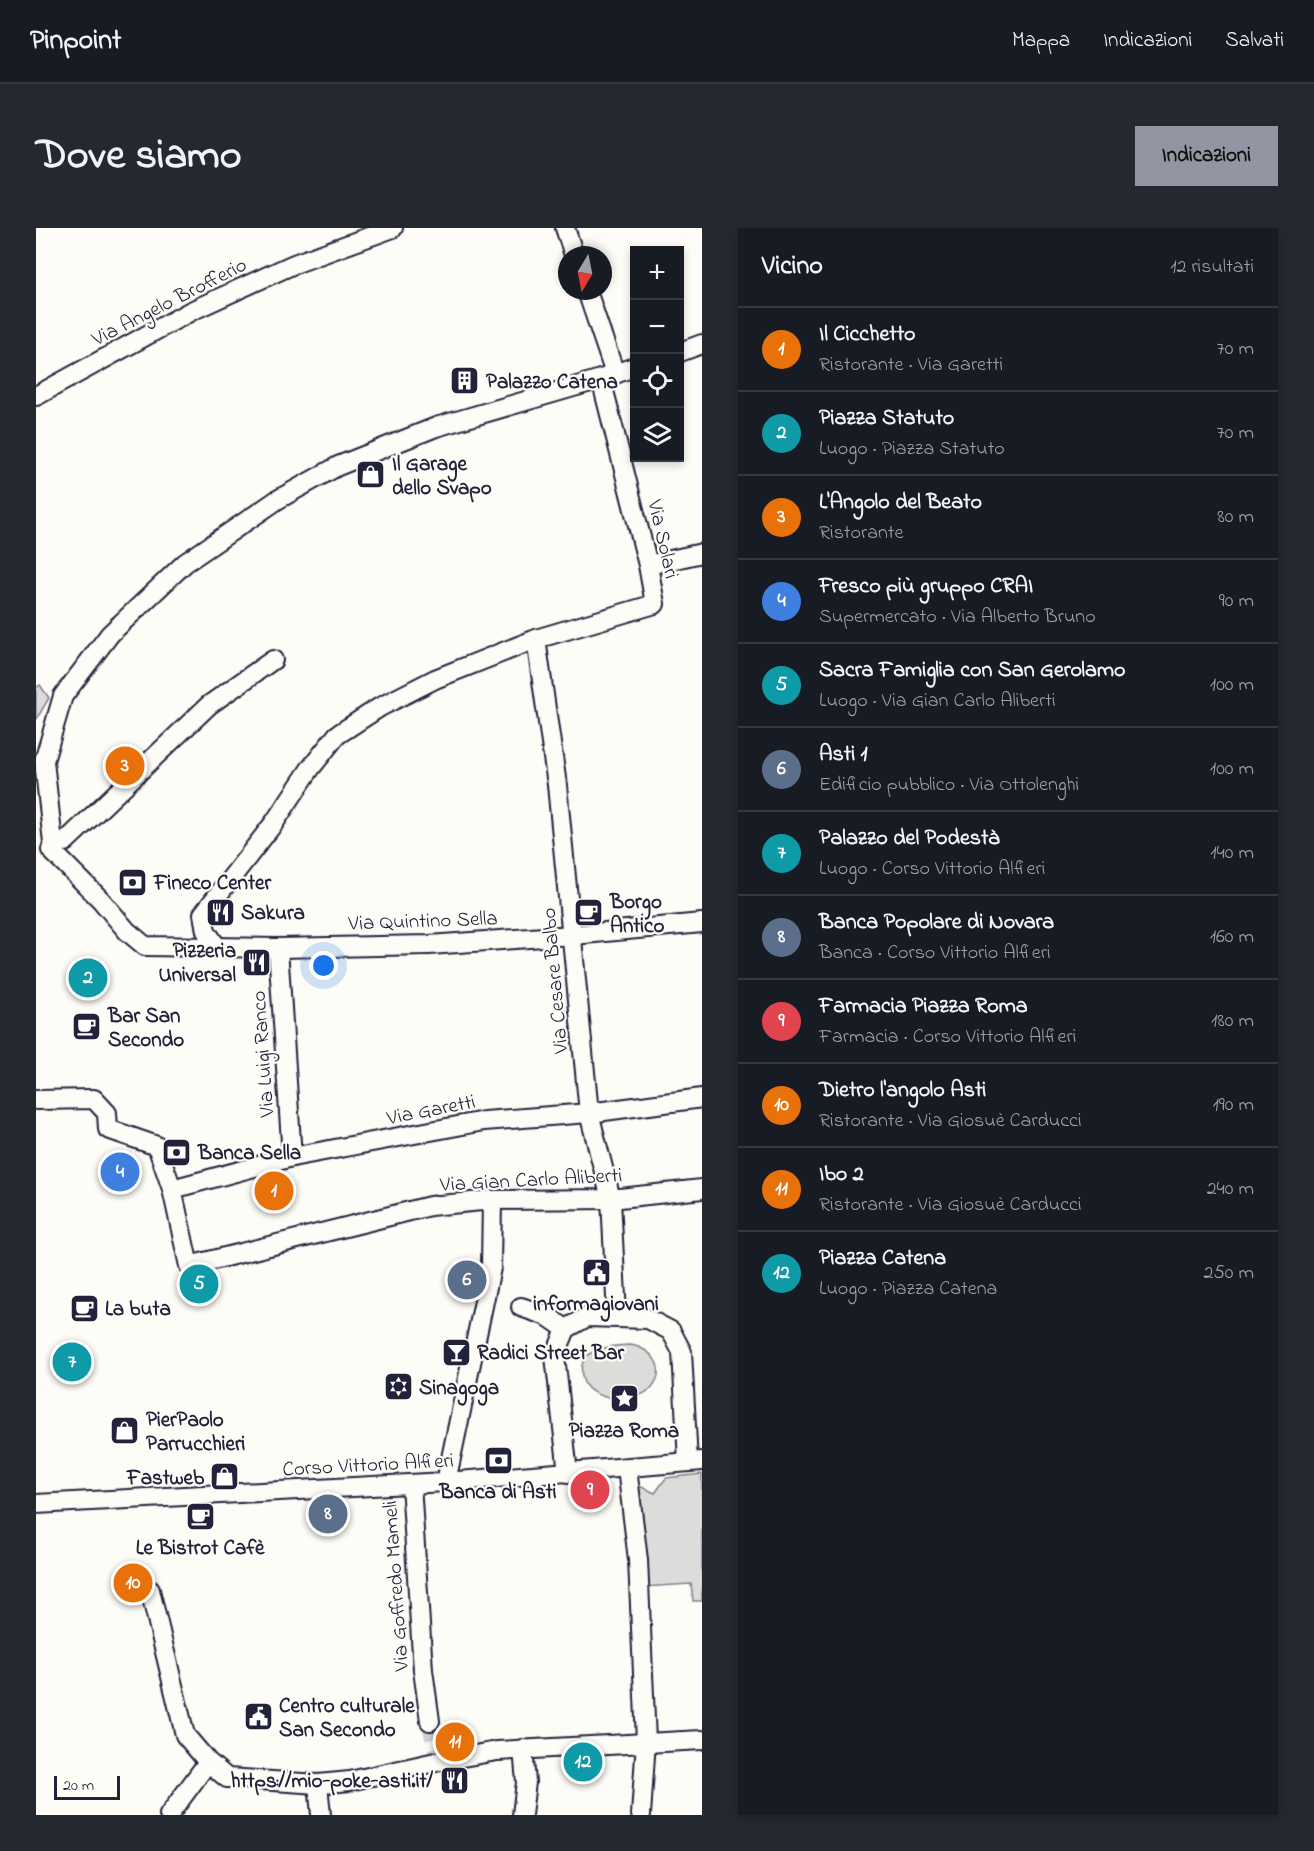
<!DOCTYPE html>
<html lang="it">
<meta charset="utf-8">
<style>
:root{--surface:#171b24;--page:#242831;--text:#f1f3f6;--muted:#9ea1a6;--line:#363941;--accent:#9495a2}
body{margin:0;font-family:"Indie Flower",sans-serif;background:var(--page);color:var(--text)}
.controls{position:absolute;right:18px;top:18px;display:grid;overflow:hidden;border-radius:0px;box-shadow:0 3px 9px #0003}
.controls button{width:54px;height:54px;display:grid;place-items:center;padding:0;border:0;border-bottom:2px solid var(--line);background:var(--surface);color:var(--text);font:30px sans-serif}
.compass{position:absolute;left:522px;top:18px;width:54px;height:54px;border-radius:50%;background:var(--surface);box-shadow:0 3px 9px #0003;rotate:190deg}
.scale{position:absolute;left:18px;bottom:15px;width:66px;box-sizing:border-box;padding-left:6px;border:3px solid #22223b;border-top:0;font-size:16px;line-height:21px;white-space:nowrap;color:#22223b;-webkit-text-stroke:4px #fdfcf7;paint-order:stroke}
.you{position:absolute;left:288px;top:738px;width:21px;height:21px;margin:-15px;border:4px solid #fff;border-radius:50%;background:#1a73e8;box-shadow:0 0 0 9px #1a73e833}
.badge{display:grid;place-items:center;width:39px;height:39px;border-radius:50%;background:var(--accent);color:#fff;font-size:20px;font-weight:700}
.pin{position:absolute;translate:-50% -50%;border:3px solid #fff;box-shadow:0 2px 6px #0006}
.list{margin:0;padding:0;list-style:none}
h2{display:flex;justify-content:space-between;align-items:center;height:78px;margin:0;padding:0 24px;font-size:26px}
h2 small{font-size:20px;font-weight:400;color:var(--muted)}
.list li{display:grid;grid-template-columns:39px 1fr auto;gap:18px;align-items:center;box-sizing:border-box;height:84px;padding:0 24px;border-top:2px solid var(--line)}
.list b{display:block;font-size:22px;white-space:nowrap}
.list p{margin:0;font-size:20px;white-space:nowrap;color:var(--muted)}
.list em{font-size:20px;font-style:normal;color:var(--muted)}
.icon{flex:none;width:33px;height:33px;fill:none;stroke:currentColor;stroke-width:2;stroke-linecap:round;stroke-linejoin:round}
.map{position:relative;flex:none;width:666px;height:1587px;overflow:hidden;border-radius:0px}
header{display:flex;align-items:center;gap:36px;box-sizing:border-box;height:84px;padding:0 30px;background:var(--surface);border-bottom:2px solid var(--line)}
header strong{font-size:28px}
nav{display:flex;gap:33px;margin-inline-start:auto;font-size:21px}
.intro{display:flex;align-items:center;justify-content:space-between;box-sizing:border-box;height:144px;padding:0 36px}
h1{margin:0;font-size:42px}
.button{padding:15px 27px;border-radius:0px;background:var(--accent);color:#111;font-size:21px;font-weight:700}
main{display:flex;gap:36px;padding:0 36px}
aside{flex:1;background:var(--surface);border-radius:0px;box-shadow:0 3px 9px #0003}
.map>svg:first-child{display:block}
.green{fill:#dddcdb;stroke:#807f8b;stroke-width:1.5}
.lines{fill:none;stroke-linecap:round;stroke-linejoin:round}
.street-tunnel{stroke:#d1d0d1;stroke-width:18;stroke-dasharray:18 9;stroke-linecap:butt}
.street-casing{stroke:#22223b;stroke-width:22}
.street{stroke:#fdfcf7;stroke-width:18}
.labels{text-anchor:middle;stroke-width:4.5;stroke-linejoin:round;paint-order:stroke}
.street-label{font-size:21px;fill:#22223b;stroke:#fdfcf7}
.poi-label{font-size:21px;font-weight:bold;fill:#22223b;stroke:#fdfcf7;text-anchor:start}
</style>
<header>
<strong>Pinpoint</strong>
<nav><a>Mappa</a><a>Indicazioni</a><a>Salvati</a></nav>
</header>
<div class="intro"><h1>Dove siamo</h1><a class="button">Indicazioni</a></div>
<main>
<div class="map">
<svg width="666" height="1587" viewBox="0 0 666 1587">
<rect width="100%" height="100%" fill="#fdfcf7"/>
<filter id="ink" filterUnits="userSpaceOnUse"><feTurbulence type="fractalNoise" baseFrequency=".0167" numOctaves="2"/><feDisplacementMap in="SourceGraphic" scale="12" xChannelSelector="R" yChannelSelector="G"/><feConvolveMatrix kernelMatrix="1 2 1 2 8 2 1 2 1" color-interpolation-filters="sRGB"/></filter>
<g filter="url(#ink)">
<g class="green">
<path d="M4,457L13,470L0,492V460Z"/>
<path d="M593,1117C615,1119 632,1140 616,1159C602,1176 554,1175 547,1152C538,1120 572,1118 593,1117Z"/>
<path d="M666,1246V1373H657L655,1356L606,1359L599,1264L603,1258L619,1265L630,1250Z"/>
</g>
<g class="lines">
<path class="street-tunnel" d="M394,1493L401,1522"/>
<defs>
<g id="street">
<path d="M529,0L538,27"/>
<path d="M551,63L579,146"/>
<path d="M644,124L666,116"/>
<path d="M598,139L565,151L400,199L302,238L241,272L149,335L74,406L27,468L8,533L17,615L15,622L65,672L91,703L109,718L242,720L393,717L537,707L666,695"/>
<path d="M0,168L155,83L258,36L357,0"/>
<path d="M612,337L666,325"/>
<path d="M500,411L521,557L553,885L575,971L581,1089"/>
<path d="M29,614L173,477L237,432"/>
<path d="M181,719L170,703L167,686L238,595L274,541L301,507L344,479L399,451L500,411L619,376L612,337L565,151"/>
<path d="M242,720L256,929"/>
<path d="M0,872L58,871L71,885L72,901L121,918L136,961L153,1038L394,978L456,972L575,971L666,961"/>
<path d="M136,961L256,929L448,893L553,885L666,870"/>
<path d="M485,1079L511,1088L530,1101"/>
<path d="M591,1240L602,1332L610,1513L605,1587"/>
<path d="M532,1245L519,1128L530,1101L551,1089L612,1091L635,1103L646,1124L652,1234"/>
<path d="M410,1254L455,1040L456,972"/>
<path d="M375,1256L387,1442L394,1493"/>
<path d="M0,1276L410,1254L666,1233"/>
<path d="M114,1362L149,1507L172,1534L191,1550L282,1556L314,1553L404,1533L461,1523L666,1512"/>
<path d="M282,1556L285,1587"/>
<path d="M133,1587L172,1534"/>
<path d="M486,1587L490,1554L487,1521"/>
</g>
</defs>
<use href="#street" class="street-casing"/>
<use href="#street" class="street"/>
</g>
</g>
<defs>
<symbol id="building-square" viewBox="-11 -11 22 22"><rect x="-9" y="-9" width="18" height="18" rx="4" fill="#22223b" stroke="#fdfcf7"/><path d="M-4-6H4V6H1V3H-1V6H-4ZM-2.5-4.3h1.7v1.8h-1.7ZM.8-4.3h1.7v1.8H.8ZM-2.5-1h1.7V.8h-1.7ZM.8-1h1.7V.8H.8Z" fill="#fff"/></symbol>
<symbol id="shop-square" viewBox="-11 -11 22 22"><rect x="-9" y="-9" width="18" height="18" rx="4" fill="#22223b" stroke="#fdfcf7"/><path d="M-5-2.5h2.3a2.7 3.5 0 0 1 5.4 0H5L5.5 6h-11ZM-1.5-2.5h3a1.5 2.3 0 0 0-3 0Z" fill="#fff"/></symbol>
<symbol id="bank-square" viewBox="-11 -11 22 22"><rect x="-9" y="-9" width="18" height="18" rx="4" fill="#22223b" stroke="#fdfcf7"/><path d="M-6-4H6V4H-6ZM0-2.3a2.3 2.3 0 1 0 0 4.6a2.3 2.3 0 1 0 0-4.6Z" fill="#fff"/></symbol>
<symbol id="restaurant-square" viewBox="-11 -11 22 22"><rect x="-9" y="-9" width="18" height="18" rx="4" fill="#22223b" stroke="#fdfcf7"/><path d="M-5-6h1v4h1v-4h1v4h1v-4h1v5L-1.5 .5V6h-2V.5L-5-1ZM5-6V6H3V1.5H1.5Q1.5-4 5-6Z" fill="#fff"/></symbol>
<symbol id="cafe-square" viewBox="-11 -11 22 22"><rect x="-9" y="-9" width="18" height="18" rx="4" fill="#22223b" stroke="#fdfcf7"/><path d="M-5.5-4.5H6V0H3Q3 3.5 0 3.5H-2.5Q-5.5 3.5-5.5 0ZM3-3.2v2h1.7v-2ZM-6 4.5H4V6H-6Z" fill="#fff"/></symbol>
<symbol id="civic-square" viewBox="-11 -11 22 22"><rect x="-9" y="-9" width="18" height="18" rx="4" fill="#22223b" stroke="#fdfcf7"/><path d="M-.6-6.5H3V-4.5H.6V-3L4-1V1h2V6H-6V1h2V-1L-.6-3ZM-1.2 2.5V6h2.4V2.5Z" fill="#fff"/></symbol>
<symbol id="bar-square" viewBox="-11 -11 22 22"><rect x="-9" y="-9" width="18" height="18" rx="4" fill="#22223b" stroke="#fdfcf7"/><path d="M-6-5H6L.8 .8V4.5H3.5V6h-7V4.5H-.8V.8Z" fill="#fff"/></symbol>
<symbol id="synagogue-square" viewBox="-11 -11 22 22"><rect x="-9" y="-9" width="18" height="18" rx="4" fill="#22223b" stroke="#fdfcf7"/><path d="M0-6.5L5.6 3.2H-5.6ZM0 6.5L5.6-3.2H-5.6Z" fill="#fff"/></symbol>
<symbol id="sight-square" viewBox="-11 -11 22 22"><rect x="-9" y="-9" width="18" height="18" rx="4" fill="#22223b" stroke="#fdfcf7"/><path d="M0-6L1.8-2.2L6-1.7L2.9 1.2L3.7 5.4L0 3.3L-3.7 5.4L-2.9 1.2L-6-1.7L-1.8-2.2Z" fill="#fff"/></symbol>
</defs>
<g fill-rule="evenodd">
<use href="#building-square" x="412" y="136" width="33" height="33"/>
<use href="#shop-square" x="318" y="230" width="33" height="33"/>
<use href="#bank-square" x="80" y="638" width="33" height="33"/>
<use href="#restaurant-square" x="168" y="668" width="33" height="33"/>
<use href="#cafe-square" x="536" y="668" width="33" height="33"/>
<use href="#restaurant-square" x="204" y="718" width="33" height="33"/>
<use href="#cafe-square" x="34" y="782" width="33" height="33"/>
<use href="#bank-square" x="124" y="908" width="33" height="33"/>
<use href="#civic-square" x="544" y="1028" width="33" height="33"/>
<use href="#cafe-square" x="32" y="1064" width="33" height="33"/>
<use href="#bar-square" x="404" y="1108" width="33" height="33"/>
<use href="#synagogue-square" x="346" y="1142" width="33" height="33"/>
<use href="#sight-square" x="572" y="1154" width="33" height="33"/>
<use href="#shop-square" x="72" y="1186" width="33" height="33"/>
<use href="#bank-square" x="446" y="1216" width="33" height="33"/>
<use href="#shop-square" x="172" y="1232" width="33" height="33"/>
<use href="#cafe-square" x="148" y="1272" width="33" height="33"/>
<use href="#civic-square" x="206" y="1472" width="33" height="33"/>
<use href="#restaurant-square" x="402" y="1536" width="33" height="33"/>
</g>
<g class="labels">
<g class="street-label">
<text transform="translate(133 73) rotate(-27)" y="7">Via Angelo Brofferio</text>
<text transform="translate(628 311) rotate(77)" y="7">Via Solari</text>
<text transform="translate(387 692) rotate(-2)" y="7">Via Quintino Sella</text>
<text transform="translate(518 753) rotate(-95)" y="7">Via Cesare Balbo</text>
<text transform="translate(226 826) rotate(-94)" y="7">Via Luigi Ranco</text>
<text transform="translate(395 881) rotate(-11)" y="7">Via Garetti</text>
<text transform="translate(495 951) rotate(-3)" y="7">Via Gian Carlo Aliberti</text>
<text transform="translate(332 1236) rotate(-3)" y="7">Corso Vittorio Alfieri</text>
<text transform="translate(359 1358) rotate(-94)" y="7">Via Goffredo Mameli</text>
</g>
<g class="poi-label">
<text x="450" y="160">Palazzo Catena</text>
<text x="356" y="242">Il Garage<tspan x="356" dy="24">dello Svapo</tspan></text>
<text x="118" y="661">Fineco Center</text>
<text x="574" y="680">Borgo<tspan x="574" dy="24">Antico</tspan></text>
<text x="205" y="691">Sakura</text>
<text x="200" y="729" text-anchor="end">Pizzeria<tspan x="200" dy="24">Universal</tspan></text>
<text x="72" y="794">Bar San<tspan x="72" dy="24">Secondo</tspan></text>
<text x="162" y="931">Banca Sella</text>
<text x="560" y="1082" text-anchor="middle">informagiovani</text>
<text x="69" y="1087">La buta</text>
<text x="441" y="1131">Radici Street Bar</text>
<text x="383" y="1166">Sinagoga</text>
<text x="110" y="1198">PierPaolo<tspan x="110" dy="24">Parrucchieri</tspan></text>
<text x="588" y="1209" text-anchor="middle">Piazza Roma</text>
<text x="168" y="1256" text-anchor="end">Fastweb</text>
<text x="462" y="1270" text-anchor="middle">Banca di Asti</text>
<text x="164" y="1326" text-anchor="middle">Le Bistrot Cafè</text>
<text x="243" y="1484">Centro culturale<tspan x="243" dy="24">San Secondo</tspan></text>
<text x="397" y="1559" text-anchor="end">https://mio-poke-asti.it/</text>
</g>
</g>
</svg>
<div class="controls">
<button>+</button>
<button>−</button>
<button><svg class="icon" aria-label="locate" viewBox="0 0 24 24"><circle cx="12" cy="12" r="6"/><path d="M12 2v4M12 18v4M2 12h4M18 12h4"/></svg></button>
<button><svg class="icon" aria-label="layers" viewBox="0 0 24 24"><path d="M12 4l9 5-9 5-9-5zM3 14l9 5 9-5"/></svg></button>
</div>
<svg class="compass" viewBox="-18 -18 36 36"><path d="M0-13l5 13h-10z" fill="#e53935"/><path d="M0 13l5-13h-10z" fill="#9ea1a6"/></svg>
<div class="scale">20 m</div>
<div class="you"></div>
<div class="pin badge" style="left:238px;top:963px;background:#e8710a">1</div>
<div class="pin badge" style="left:52px;top:750px;background:#0f9aa8">2</div>
<div class="pin badge" style="left:89px;top:538px;background:#e8710a">3</div>
<div class="pin badge" style="left:84px;top:944px;background:#3f7fe0">4</div>
<div class="pin badge" style="left:163px;top:1056px;background:#0f9aa8">5</div>
<div class="pin badge" style="left:431px;top:1052px;background:#5c6f8a">6</div>
<div class="pin badge" style="left:36px;top:1134px;background:#0f9aa8">7</div>
<div class="pin badge" style="left:292px;top:1286px;background:#5c6f8a">8</div>
<div class="pin badge" style="left:554px;top:1262px;background:#e0444e">9</div>
<div class="pin badge" style="left:97px;top:1355px;background:#e8710a">10</div>
<div class="pin badge" style="left:419px;top:1514px;background:#e8710a">11</div>
<div class="pin badge" style="left:547px;top:1534px;background:#0f9aa8">12</div>
</div>
<aside>
<h2>Vicino<small>12 risultati</small></h2>
<ul class="list">
<li><span class="badge" style="background:#e8710a">1</span><div><b>Il Cicchetto</b><p>Ristorante · Via Garetti</p></div><em>70 m</em></li>
<li><span class="badge" style="background:#0f9aa8">2</span><div><b>Piazza Statuto</b><p>Luogo · Piazza Statuto</p></div><em>70 m</em></li>
<li><span class="badge" style="background:#e8710a">3</span><div><b>L'Angolo del Beato</b><p>Ristorante</p></div><em>80 m</em></li>
<li><span class="badge" style="background:#3f7fe0">4</span><div><b>Fresco più gruppo CRAI</b><p>Supermercato · Via Alberto Bruno</p></div><em>90 m</em></li>
<li><span class="badge" style="background:#0f9aa8">5</span><div><b>Sacra Famiglia con San Gerolamo</b><p>Luogo · Via Gian Carlo Aliberti</p></div><em>100 m</em></li>
<li><span class="badge" style="background:#5c6f8a">6</span><div><b>Asti 1</b><p>Edificio pubblico · Via Ottolenghi</p></div><em>100 m</em></li>
<li><span class="badge" style="background:#0f9aa8">7</span><div><b>Palazzo del Podestà</b><p>Luogo · Corso Vittorio Alfieri</p></div><em>140 m</em></li>
<li><span class="badge" style="background:#5c6f8a">8</span><div><b>Banca Popolare di Novara</b><p>Banca · Corso Vittorio Alfieri</p></div><em>160 m</em></li>
<li><span class="badge" style="background:#e0444e">9</span><div><b>Farmacia Piazza Roma</b><p>Farmacia · Corso Vittorio Alfieri</p></div><em>180 m</em></li>
<li><span class="badge" style="background:#e8710a">10</span><div><b>Dietro l'angolo Asti</b><p>Ristorante · Via Giosuè Carducci</p></div><em>190 m</em></li>
<li><span class="badge" style="background:#e8710a">11</span><div><b>Ibo 2</b><p>Ristorante · Via Giosuè Carducci</p></div><em>240 m</em></li>
<li><span class="badge" style="background:#0f9aa8">12</span><div><b>Piazza Catena</b><p>Luogo · Piazza Catena</p></div><em>250 m</em></li>
</ul>
</aside>
</main>
